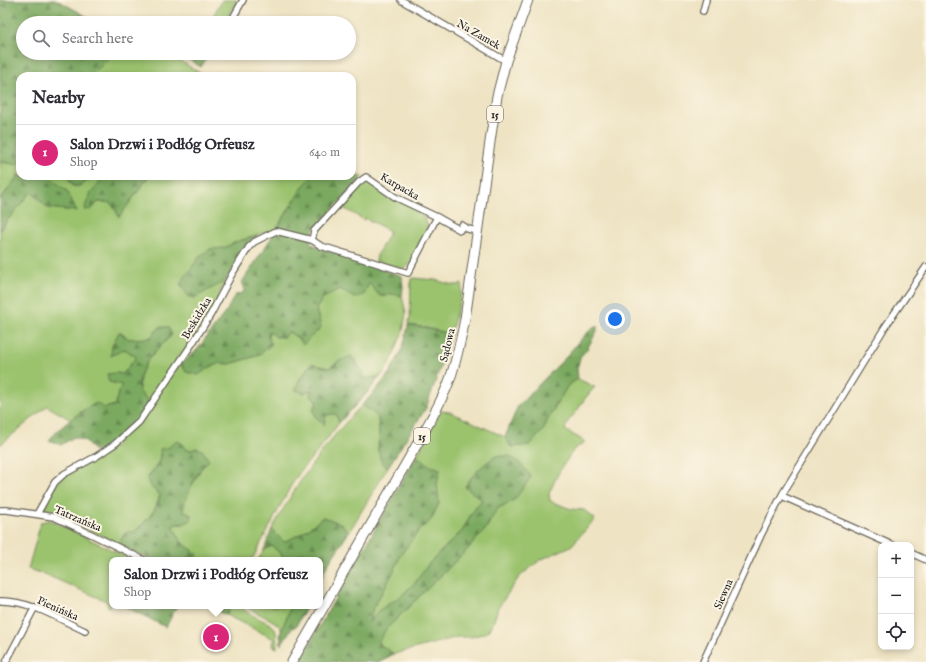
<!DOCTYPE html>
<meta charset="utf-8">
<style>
:root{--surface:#fff;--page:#f7f7f7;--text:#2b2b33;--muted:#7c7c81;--line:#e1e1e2;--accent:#db2777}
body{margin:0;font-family:"IM FELL English",serif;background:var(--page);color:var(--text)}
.controls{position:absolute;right:12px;bottom:12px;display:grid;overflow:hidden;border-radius:8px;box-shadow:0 2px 6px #0003}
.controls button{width:36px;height:36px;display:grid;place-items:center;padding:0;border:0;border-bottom:1px solid var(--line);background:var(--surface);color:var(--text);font:20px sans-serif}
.you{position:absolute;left:615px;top:319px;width:14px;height:14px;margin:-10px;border:3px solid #fff;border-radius:50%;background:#1a73e8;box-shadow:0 0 0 6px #1a73e833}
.badge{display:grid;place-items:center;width:26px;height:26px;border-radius:50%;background:var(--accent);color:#fff;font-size:13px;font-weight:700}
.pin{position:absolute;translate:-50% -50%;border:2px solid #fff;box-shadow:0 1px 4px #0006}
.popup{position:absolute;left:109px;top:557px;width:214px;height:52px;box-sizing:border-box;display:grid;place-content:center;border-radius:8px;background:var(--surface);filter:drop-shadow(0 1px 3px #0005);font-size:13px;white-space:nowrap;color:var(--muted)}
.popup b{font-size:15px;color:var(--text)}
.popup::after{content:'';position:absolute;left:50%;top:100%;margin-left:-8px;border:8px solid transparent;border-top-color:var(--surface)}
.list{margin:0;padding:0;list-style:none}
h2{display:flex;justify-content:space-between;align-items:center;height:52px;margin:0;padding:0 16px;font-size:17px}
h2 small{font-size:13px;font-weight:400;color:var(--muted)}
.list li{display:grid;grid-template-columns:26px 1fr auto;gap:12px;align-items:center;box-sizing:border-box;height:56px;padding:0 16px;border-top:1px solid var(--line)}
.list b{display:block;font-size:15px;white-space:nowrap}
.list p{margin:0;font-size:13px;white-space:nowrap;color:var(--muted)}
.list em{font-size:13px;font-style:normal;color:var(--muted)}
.icon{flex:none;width:22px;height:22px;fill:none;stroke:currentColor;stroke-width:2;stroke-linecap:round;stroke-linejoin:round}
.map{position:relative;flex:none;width:926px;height:662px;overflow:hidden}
.search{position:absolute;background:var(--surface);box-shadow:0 2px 6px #0003;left:16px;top:16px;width:340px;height:44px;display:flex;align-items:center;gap:10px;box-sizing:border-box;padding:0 14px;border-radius:22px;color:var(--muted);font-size:15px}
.panel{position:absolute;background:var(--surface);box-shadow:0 2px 6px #0003;left:16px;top:72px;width:340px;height:108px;border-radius:12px}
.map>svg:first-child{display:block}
.green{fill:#9bc36e;stroke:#5c7045}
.forest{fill:url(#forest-firs);stroke:#4c623e}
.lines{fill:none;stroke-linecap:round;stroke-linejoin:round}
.minor-casing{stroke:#666256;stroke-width:8}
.primary-casing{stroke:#666256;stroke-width:11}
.minor{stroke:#fff;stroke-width:5.5}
.primary{stroke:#fff;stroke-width:9}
.labels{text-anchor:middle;stroke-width:4;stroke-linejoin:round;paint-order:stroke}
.shield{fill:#fcf5e5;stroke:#5f5d58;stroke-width:1}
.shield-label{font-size:10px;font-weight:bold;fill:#1c1c1c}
.street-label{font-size:11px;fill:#1c1c1c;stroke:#fcf5e5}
</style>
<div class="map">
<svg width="926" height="662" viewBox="0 0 926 662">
<defs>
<pattern id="forest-firs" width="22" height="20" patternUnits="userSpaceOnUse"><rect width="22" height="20" fill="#7ca961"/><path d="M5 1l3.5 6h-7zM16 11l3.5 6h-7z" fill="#65894f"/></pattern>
</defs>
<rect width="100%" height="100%" fill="#fcf5e5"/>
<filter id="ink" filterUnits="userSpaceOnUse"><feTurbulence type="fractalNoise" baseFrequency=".025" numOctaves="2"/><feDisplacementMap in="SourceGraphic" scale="8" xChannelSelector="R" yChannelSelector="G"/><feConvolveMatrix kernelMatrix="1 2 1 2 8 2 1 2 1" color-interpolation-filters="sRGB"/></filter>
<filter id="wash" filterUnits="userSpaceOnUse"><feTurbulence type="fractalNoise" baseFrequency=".012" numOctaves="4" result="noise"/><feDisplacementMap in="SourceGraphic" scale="16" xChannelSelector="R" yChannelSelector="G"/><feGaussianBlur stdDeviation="0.9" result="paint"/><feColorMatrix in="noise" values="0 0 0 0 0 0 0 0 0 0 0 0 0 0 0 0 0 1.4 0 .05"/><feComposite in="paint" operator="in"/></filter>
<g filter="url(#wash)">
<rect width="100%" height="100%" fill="#eee3c3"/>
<g class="green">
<path d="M222,0H237L224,22L222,23H209Z"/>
<path d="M117,53H167L205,76H91L113,54Z"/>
<path d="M2,162L20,165V173L0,200V163Z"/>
<path d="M49,176H67L73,186H79L94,177L104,176L89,196L98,202H109L114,207L119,217L149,176H313L304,185L276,229L236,242L224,248L210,249L228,277L208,316L149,402L139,391C139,387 139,382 140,378C144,360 159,347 172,335L160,327L150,338L129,339L120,332L111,355L125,349L136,357L123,374L116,373L123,385L118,393L115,405L105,408L85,409L71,420L47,406L0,445V230L6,222L31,192L48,208L77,211L54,181Z"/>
<path d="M365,180L371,182L420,210L428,226L412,262L404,269L376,261L377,255L390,231L365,218L364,220L340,206L345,199Z"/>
<path d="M413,278L435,280L453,285H458L462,283C462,300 454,317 451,334L422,327L408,325L410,318L411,280Z"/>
<path d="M369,283L380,296C388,295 394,293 402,296L406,313L403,331L392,359L385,371L381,376L364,379L339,361L329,368L320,366L307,368L304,374L298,381L312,390L317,403L313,409L316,417L324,424L326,415L336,413L339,423L317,452L303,468L293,482L252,560H189L188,548C186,546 183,544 181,541C177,537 176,531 172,527L175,524H183V506L188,493L201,469L209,460L197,448L191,450L185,449L184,445L176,440L168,448L160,453C160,464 152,470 147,479C150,486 154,490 160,495C156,512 146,521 134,532L125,533L119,545C97,533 70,519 46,513L45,507L47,502L53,489L62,478L114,447L181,364L198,375L210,367L220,363L230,364L259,355L268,337L269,331L284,337L288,332C295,336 300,339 303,345L314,334L321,328L316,309L323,298L340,289L347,294Z"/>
<path d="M578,379L595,387C588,394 582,402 577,411C571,418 567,420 565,430L584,441V443L574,449L559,472L549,493L550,501L571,509L584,510L595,519L571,546L540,560L519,577L498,608L493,624L486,633L471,637H458L394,654L378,643L386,629L464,553L485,530L497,509L515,499L496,456C484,464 473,473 465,487L482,500L471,514L463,530L430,562L415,583L401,596L378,611L369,623L373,608L394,571L400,556L419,530L431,520L439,503L437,484L440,469L430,466L423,460L416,457L441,411L450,412L505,437L511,447L529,445L544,429L547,421L568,385Z"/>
<path d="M362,405L371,411L378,418L379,432L378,451L382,463L388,467L349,532L342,524L323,517C312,527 298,536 284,542L275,533L272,529C296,484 326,442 362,405Z"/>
<path d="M49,520L133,560H112V604L109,607L106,601L44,574L28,569L41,522Z"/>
<path d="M272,546L281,554L284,560H258L264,550Z"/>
<path d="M231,606H241L248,613L270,624L275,628L276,633L277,648L273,646L274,639L226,615Z"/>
<path d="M246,606H291L282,631C280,629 280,626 278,625C270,617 255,614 246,606Z"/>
</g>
<g class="forest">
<path d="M0,0H57L99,23H23V53L113,54L91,76H20V165L2,162L0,163Z"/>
<path d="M192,53H209L201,67L188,59Z"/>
<path d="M20,173V176H49L67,191L77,211L48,208L31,192L6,222L0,230V200Z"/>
<path d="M352,173L362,177L312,232L310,243L325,250L347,257L370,266L402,276L403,287L402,296C394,293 388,295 380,296L369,283L364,295L354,298L340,289L323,298L316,309L321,328L314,334L303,345C300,338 295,336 289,332L284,337H276L269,331L268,337L272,344L259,355L230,364L220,363L210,367L198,375L186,372L181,364L197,350L227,310L235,295L244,292L242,282L266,246L304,185L313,176H352Z"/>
<path d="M67,176H102L94,177L79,186H73Z"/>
<path d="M104,176H149L119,217C113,203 113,202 98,202L92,209L84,210L89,196Z"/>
<path d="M259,235L248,246L228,277L220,284L194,298L189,297L180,284L199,257L210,249L224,248L236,242Z"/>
<path d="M408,325L422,327L451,334L443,360L426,408L388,467L382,463L378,451L379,432L378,418L371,411L362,405C385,381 403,359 408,325Z"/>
<path d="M597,326V331L587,349L581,356L577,368L578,379L568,385L547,421L544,429L530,445L511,447L505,437L518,406L567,356C573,348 588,329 597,326Z"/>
<path d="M160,327H168L172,335C159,347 144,360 140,378C139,382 139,387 139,391L149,402L138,420L127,430L108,446L95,452L86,441L74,437L61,445L49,440C62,425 79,412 96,403L105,408L115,405L118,393L122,385L109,382L107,374L116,373L123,374L136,357L125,349L111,356L112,346L119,332L129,339L150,338Z"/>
<path d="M351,356C359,364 361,369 364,379L381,376L368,392L339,423L336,414L326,415L324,425L316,417L313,409L317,403L315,398L310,395L312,390L303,393L296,390C298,380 299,382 304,374C307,369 308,367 312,363L320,366L329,368L339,361Z"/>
<path d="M176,440L184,445L185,449L191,450L197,448L202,450L209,460C206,463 203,466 200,470C194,479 184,500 183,511L187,512L192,516L190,521L183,524H175L173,527L177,533L178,536L181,542L198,554L194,560H152L119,545L125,532H135C146,521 157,511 160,495L150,486L147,479C154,468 162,463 160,449L168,448Z"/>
<path d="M496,456H510L522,465L531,477L515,499L497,509L485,530L464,553L386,629L378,643L394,654L378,662H299L416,457L423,460L430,466L440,469L437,484L439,503L431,520L419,530L400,556L394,571L373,608L369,622L378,611L401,596L415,583L430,562L463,530L471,514L482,500L465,487C473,473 484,464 496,456Z"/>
<path d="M323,517L342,524L349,532L325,569L320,583V560H284L281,554L272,546L264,550L272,529L275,533L284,542C298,536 312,527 323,517Z"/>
<path d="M124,606H177L166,627Z"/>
<path d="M207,606H231L226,615Z"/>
<path d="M291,606H307L296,626L291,629L281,645L280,634Z"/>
</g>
</g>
<g filter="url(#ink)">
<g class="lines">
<defs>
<g id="minor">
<path d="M401,0L506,61"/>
<path d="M703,11L706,0"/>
<path d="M230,23L243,0"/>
<path d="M312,240L314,231L359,182L366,177L395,197L437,217L460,230L462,225L468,229L477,231"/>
<path d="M782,496L892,545"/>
<path d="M0,510H7L54,517L91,534L144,560"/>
<path d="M37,514L55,482L64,474L97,456L116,443L139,422L192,344L211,314L232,274L249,247L254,242L276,231L312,240L321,246L408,273L437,217"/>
<path d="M911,553L926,560"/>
<path d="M0,601C29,600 59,619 85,631"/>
<path d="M6,662L35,607"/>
<path d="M703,662L761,535L783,493L885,327L926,267"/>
</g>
<path id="primary" d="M292,662L416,446C428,424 442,402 450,379C457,359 461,339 465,319L491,135L497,96L506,61L528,0"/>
</defs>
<use href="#minor" class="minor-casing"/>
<use href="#primary" class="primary-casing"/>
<use href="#minor" class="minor"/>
<use href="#primary" class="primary"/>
</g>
</g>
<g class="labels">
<g class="shield">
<rect x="487" y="106" width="16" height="16" rx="3"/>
<rect x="414" y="428" width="16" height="16" rx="3"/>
</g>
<g class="shield-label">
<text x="495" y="118">15</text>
<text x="422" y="440">15</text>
</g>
<g class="street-label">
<text transform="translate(479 34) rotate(30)" y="4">Na Zamek</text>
<text transform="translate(400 186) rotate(30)" y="4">Karpacka</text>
<text transform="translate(196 318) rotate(-59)" y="4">Beskidzka</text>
<text transform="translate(447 345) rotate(-76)" y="4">Sądowa</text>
<text transform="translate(78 518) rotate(23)" y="4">Tatrzańska</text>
<text transform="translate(723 594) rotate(-66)" y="4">Siewna</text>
<text transform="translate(58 608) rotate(24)" y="4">Pienińska</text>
</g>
</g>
</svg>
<div class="controls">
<button>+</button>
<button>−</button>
<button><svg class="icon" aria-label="locate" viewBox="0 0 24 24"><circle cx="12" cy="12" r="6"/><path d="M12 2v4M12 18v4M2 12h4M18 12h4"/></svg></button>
</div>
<div class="you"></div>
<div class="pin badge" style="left:216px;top:637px">1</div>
<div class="popup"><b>Salon Drzwi i Podłóg Orfeusz</b>Shop</div>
<div class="search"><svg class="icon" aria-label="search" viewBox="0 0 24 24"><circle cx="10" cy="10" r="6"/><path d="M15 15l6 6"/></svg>Search here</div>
<section class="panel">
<h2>Nearby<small></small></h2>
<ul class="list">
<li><span class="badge">1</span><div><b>Salon Drzwi i Podłóg Orfeusz</b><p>Shop</p></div><em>640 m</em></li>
</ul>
</section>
</div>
